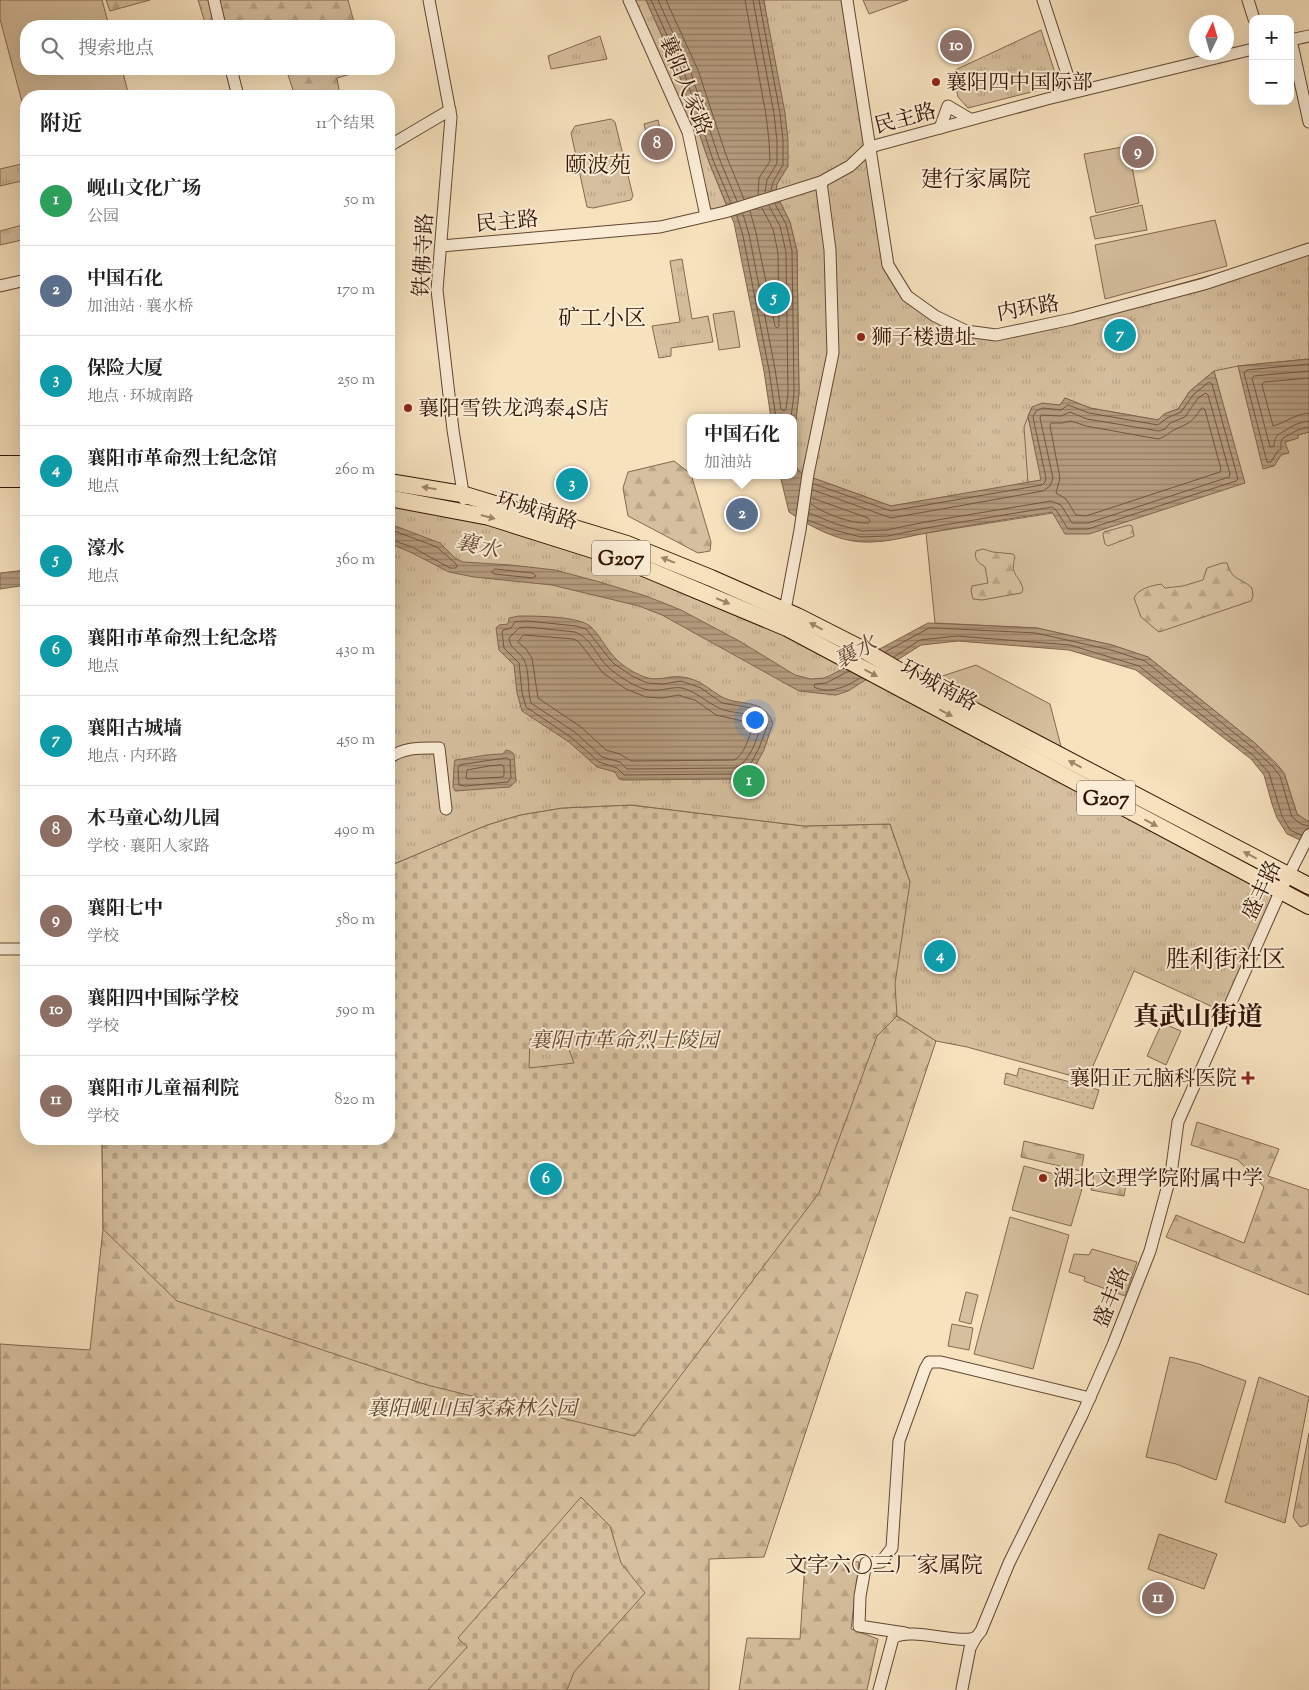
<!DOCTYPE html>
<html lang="zh">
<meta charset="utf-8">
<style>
:root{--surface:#fff;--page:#f2f2f2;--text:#222;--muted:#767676;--line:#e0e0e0;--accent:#2563eb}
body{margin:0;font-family:"Sorts Mill Goudy","Noto Serif SC",serif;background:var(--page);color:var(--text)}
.controls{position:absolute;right:15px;top:15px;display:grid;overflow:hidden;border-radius:10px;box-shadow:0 5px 20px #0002}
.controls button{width:45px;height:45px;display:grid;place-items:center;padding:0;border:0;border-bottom:1px solid var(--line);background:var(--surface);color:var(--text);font:25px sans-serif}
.compass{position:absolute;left:1189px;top:15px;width:45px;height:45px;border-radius:50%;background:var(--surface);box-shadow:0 5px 20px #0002;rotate:5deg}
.you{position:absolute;left:754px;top:719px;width:18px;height:18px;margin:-12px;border:4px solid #fff;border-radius:50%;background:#1a73e8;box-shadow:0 0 0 8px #1a73e833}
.badge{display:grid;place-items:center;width:32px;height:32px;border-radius:50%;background:var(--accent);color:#fff;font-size:16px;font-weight:700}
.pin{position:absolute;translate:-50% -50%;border:2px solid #fff;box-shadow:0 1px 5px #0006}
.popup{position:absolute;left:687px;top:414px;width:110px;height:65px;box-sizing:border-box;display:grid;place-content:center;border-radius:10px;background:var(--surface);filter:drop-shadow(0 1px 4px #0005);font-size:16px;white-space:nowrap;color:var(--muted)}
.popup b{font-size:19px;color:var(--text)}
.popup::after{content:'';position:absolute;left:50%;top:100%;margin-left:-10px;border:10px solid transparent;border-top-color:var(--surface)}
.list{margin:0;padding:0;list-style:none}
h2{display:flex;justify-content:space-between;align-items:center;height:65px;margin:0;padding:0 20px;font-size:21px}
h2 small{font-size:16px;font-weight:400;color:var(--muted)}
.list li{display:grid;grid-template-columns:32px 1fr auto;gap:15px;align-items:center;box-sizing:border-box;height:90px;padding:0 20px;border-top:1px solid var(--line)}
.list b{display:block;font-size:19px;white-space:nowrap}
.list p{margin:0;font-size:16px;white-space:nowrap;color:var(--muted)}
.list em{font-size:16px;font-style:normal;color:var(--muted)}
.icon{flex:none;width:28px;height:28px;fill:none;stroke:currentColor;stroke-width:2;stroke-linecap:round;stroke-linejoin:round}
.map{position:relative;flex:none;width:1309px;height:1690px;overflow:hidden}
.search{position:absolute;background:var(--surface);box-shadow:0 5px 20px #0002;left:20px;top:20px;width:375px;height:55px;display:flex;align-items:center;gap:12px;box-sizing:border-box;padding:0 18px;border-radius:20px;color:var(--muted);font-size:19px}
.panel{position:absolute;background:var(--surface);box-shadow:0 5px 20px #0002;left:20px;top:90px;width:375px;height:1055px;border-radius:20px}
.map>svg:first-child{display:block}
.grass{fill:#d6bf9e;stroke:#846850}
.forest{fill:url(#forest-firs);stroke:#846850}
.cemetery{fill:url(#cemetery-stones);stroke:#846850}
.park{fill:url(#park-tufts);stroke:#846850}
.garden{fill:url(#garden-dots);stroke:#846850}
.water{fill:url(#water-rules);stroke:#80644c}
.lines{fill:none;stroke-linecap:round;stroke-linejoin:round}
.shore{stroke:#735640;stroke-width:1}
.minor-casing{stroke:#634631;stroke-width:13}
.highway-casing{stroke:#321202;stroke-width:18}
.minor{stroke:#faecd5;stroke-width:11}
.highway{stroke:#f7e2be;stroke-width:16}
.oneway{fill:#9e8469}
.poi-dot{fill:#8f2418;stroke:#faecd5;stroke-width:2}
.labels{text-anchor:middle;stroke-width:4;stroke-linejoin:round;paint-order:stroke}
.shield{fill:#faecd5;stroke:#6e5341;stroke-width:1}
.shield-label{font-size:20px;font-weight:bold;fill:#321202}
.poi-label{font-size:21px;fill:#321202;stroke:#faecd5;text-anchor:start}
.street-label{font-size:21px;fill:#321202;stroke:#faecd5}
.park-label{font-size:21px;font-style:italic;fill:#634631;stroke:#faecd5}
.neighbourhood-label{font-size:22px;fill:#321202;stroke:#faecd5}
.water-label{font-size:22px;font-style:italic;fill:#664934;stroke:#faecd5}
.quarter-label{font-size:24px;fill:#321202;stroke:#faecd5}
.district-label{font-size:26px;font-weight:bold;fill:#321202;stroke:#faecd5}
</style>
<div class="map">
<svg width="1309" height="1690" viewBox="0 0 1309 1690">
<defs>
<pattern id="forest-firs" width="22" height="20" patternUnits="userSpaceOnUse" patternTransform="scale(1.25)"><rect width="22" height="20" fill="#d6bf9e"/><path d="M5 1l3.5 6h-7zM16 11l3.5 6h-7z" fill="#b8a386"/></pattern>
<pattern id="cemetery-stones" width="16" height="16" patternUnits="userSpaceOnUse" patternTransform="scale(1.25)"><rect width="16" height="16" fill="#d6bf9e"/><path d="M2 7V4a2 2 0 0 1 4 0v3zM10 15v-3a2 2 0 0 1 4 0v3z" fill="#b8a386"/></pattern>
<pattern id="park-tufts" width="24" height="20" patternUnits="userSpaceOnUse" patternTransform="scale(1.25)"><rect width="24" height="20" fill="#d6bf9e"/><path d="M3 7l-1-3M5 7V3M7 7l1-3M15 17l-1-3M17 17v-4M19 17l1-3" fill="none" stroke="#b8a386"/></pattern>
<pattern id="garden-dots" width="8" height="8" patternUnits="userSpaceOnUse" patternTransform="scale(1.25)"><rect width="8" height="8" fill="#d6bf9e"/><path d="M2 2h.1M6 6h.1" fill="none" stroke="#b8a386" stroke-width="1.8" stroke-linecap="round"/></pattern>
<pattern id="water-rules" width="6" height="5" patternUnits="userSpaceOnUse" patternTransform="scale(1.25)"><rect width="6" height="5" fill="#b49b7e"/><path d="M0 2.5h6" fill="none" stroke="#937d65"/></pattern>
</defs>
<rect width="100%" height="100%" fill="#f7e2be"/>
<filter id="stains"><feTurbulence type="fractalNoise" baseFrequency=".004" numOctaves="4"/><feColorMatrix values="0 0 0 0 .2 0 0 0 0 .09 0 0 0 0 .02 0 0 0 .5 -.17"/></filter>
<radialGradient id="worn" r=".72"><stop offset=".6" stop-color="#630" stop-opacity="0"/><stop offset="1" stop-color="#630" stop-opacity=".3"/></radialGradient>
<g class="grass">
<path d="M0,0H102L109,26H26V69H122L129,96H26V117L0,19Z"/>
<path d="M863,0H908L869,14Z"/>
<path d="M658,120L662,138L648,141L644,124Z"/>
<path d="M1128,146L1139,203L1096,213L1084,154Z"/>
<path d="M1142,205L1147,230L1095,239L1090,217Z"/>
<path d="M1215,220L1227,266L1105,299L1095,245Z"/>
<path d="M734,311L740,347L719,350L713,314Z"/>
<path d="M848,317L1309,359L1238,366L1274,466L1281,455L1285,442L1298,438V435L1309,432V822L1297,814L1284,773L1276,763L1256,744L1148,657L1112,645L1037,628L935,623L926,533L1244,483L1214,372L1028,416L1042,480L891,506L802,474L793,463V445L799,393L798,346Z"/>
<path d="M976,665L1050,704L1064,758L921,683Z"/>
<path d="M1162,1023L1181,1031L1166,1065L1147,1056Z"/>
<path d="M1024,1166L1084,1182L1071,1226L1012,1210Z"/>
<path d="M1010,1217L1069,1235L1033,1369L974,1354Z"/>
<path d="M1092,1249L1137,1262L1125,1296L1084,1281L1085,1277L1069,1272L1074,1254L1089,1255Z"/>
<path d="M966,1292L978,1295L971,1324L959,1321Z"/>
<path d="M952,1324L973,1328L969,1350L948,1346Z"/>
<path d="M1170,1357L1199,1364L1246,1381L1216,1480L1176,1464L1146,1457Z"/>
</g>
<g class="forest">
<path d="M106,0H150L110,11Z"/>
<path d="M198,0H348L355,26H206Z"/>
<path d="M286,69H367L337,78L340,96H295Z"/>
<path d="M674,461L691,474L711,542L710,551L698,553L628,516L623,488L628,472Z"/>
<path d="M1129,525L1132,526L1134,536L1108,546L1105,544L1103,535L1104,532Z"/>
<path d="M983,549L993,552L1013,554L1015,557C1009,577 1021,575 1023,590L1021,593L982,600L973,599L971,590L972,586L988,583L985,567C978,562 974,560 976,551Z"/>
<path d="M1222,563H1227C1233,582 1239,576 1252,588L1253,596L1251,601L1159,632L1141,617L1134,598C1139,588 1151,586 1161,584L1165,588L1183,586L1203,580L1207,568Z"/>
<path d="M631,805L804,826L890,824L897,1016L936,1041L764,1557L709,1559V1690H0V1344L90,1350L103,1229L102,1139H389V866Z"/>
<path d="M1197,1122L1279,1149L1268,1176L1309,1190V1295L1166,1237L1176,1215L1244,1243L1264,1187L1238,1160L1191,1145Z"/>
<path d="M1024,1141L1084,1155L1081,1171L1021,1157Z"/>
<path d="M1094,1173L1127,1178L1124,1196L1091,1190Z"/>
<path d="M1309,1433V1522L1307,1525L1300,1527L1293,1517Z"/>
<path d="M811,1556L859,1562L851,1629L878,1639L867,1690H739L747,1638L800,1639L805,1562Z"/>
</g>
<g class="cemetery">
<path d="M631,805L804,826L890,824L910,882L931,895L897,1016L877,1036L819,1193L635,1436L427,1385L177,1301L103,1229L102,1139H389V866L487,825L520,815L562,808Z"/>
<path d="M581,1497L610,1526L621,1563L645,1593L574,1672L567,1690H428L467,1647L458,1638Z"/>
</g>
<g class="park">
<path d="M629,0H646L680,77L709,162L728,209L711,215L687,132Z"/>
<path d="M764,0H847L888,265L907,296L935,316L996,335L1309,248V359L1238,366L1214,371L1190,391L1178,409L1164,414L1158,420L1090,408L1065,398L1060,405L1032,407L1024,427L1028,483L891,506L802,474L793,463V445L799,393L797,251L790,222L780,202L776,191L777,184L788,166Z"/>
<path d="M1041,30L1059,85L968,108L958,97L953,71Z"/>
<path d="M600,36L607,59L551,69L548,56Z"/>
<path d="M611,119L615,122L633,196L631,200L593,208L587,207L571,133L575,126Z"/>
<path d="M26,163V180L0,186V169Z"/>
<path d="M26,224V239L0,245V231Z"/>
<path d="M682,259L692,319L708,316L713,342L671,348V356L659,358L652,326L680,322L670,261Z"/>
<path d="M389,482L462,494L711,578L1201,830L1195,841L1281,890L1226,1013L1134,971L1087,1080L967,1047L936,1041L897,1016L895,984L910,882L890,824L804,826L631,805L562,808L520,815L487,825L389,866Z"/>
<path d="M564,1036L574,1063L529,1068L530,1039Z"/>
<path d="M1259,1377L1309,1397L1285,1523L1225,1502Z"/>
</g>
<g class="garden">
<path d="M1019,1068L1099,1090L1093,1109L1004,1084L1006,1073L1017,1076Z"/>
<path d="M1159,1534L1217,1554L1204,1589L1148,1569Z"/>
</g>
<g class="water">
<path d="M646,0H764V2L785,113L788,140V166L777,184L776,191L780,202L790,222L797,251L799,393L793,445V418H771L764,371L734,223L709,162L680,77Z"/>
<path d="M1309,359V432L1298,435V438L1285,442L1289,453L1281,455L1274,466L1263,469L1238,366Z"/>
<path d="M1214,371L1245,483L1089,534H1065L1052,512C1010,519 968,525 927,533C905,537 885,543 863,542C837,541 809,526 789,512L780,475H793V463L802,474L891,506L1041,480L1028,416L1032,407L1042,403L1060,405L1065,398L1090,408L1158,420L1164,414L1178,409L1190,391Z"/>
<path d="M389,525L398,527L440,543L455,558L463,562L511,565L555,570L596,581L646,596L681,610L741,642L795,675L811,679L824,678L831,675L928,623L1037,628L1112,645L1148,657L1256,744L1284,773L1297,814L1309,822V844L1287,834L1277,818L1272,804L1264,775L1251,759L1136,670L1069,650L958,641L921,645L848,691L836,695L799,691L662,615L639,606L552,585L474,577L449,572L410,552L389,543Z"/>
<path d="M26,570V585L0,589V573Z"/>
<path d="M519,616C535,616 577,616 590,626C600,635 606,649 616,659C624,667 637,675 648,678C660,681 671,675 682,677C700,679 708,689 722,697C741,707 763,697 773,723L764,750L753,770L738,779L623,780L619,779L615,772L597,767L569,742L522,711L517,693L514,665L499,650L496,628L499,625L508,624L509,618Z"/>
<path d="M506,750L510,751L514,754L516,781L510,787L455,791L453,787C454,778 453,769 455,760C471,758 486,754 503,754Z"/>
</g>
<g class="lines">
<g class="shore">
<path d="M651,0L685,75L713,160L731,203"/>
<path d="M658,0L691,73L719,158L737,201"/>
<path d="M666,0L698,70L726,155L744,199"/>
<path d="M745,0L766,115L769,141L770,161L759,178L758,195"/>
<path d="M753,0L774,114L777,141V163L767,180L765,192"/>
<path d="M759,0L780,113L783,140V165L773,182L771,190"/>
<path d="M775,204L786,224L792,251L794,393L791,418"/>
<path d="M750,211L756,233L775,326L777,328L779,326L778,253L773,229L762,208"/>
<path d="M743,214L749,234L775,369L781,409L784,411L786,409L788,393L786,252L780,226L769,206"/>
<path d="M737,216L743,236L769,370L776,418"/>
<path d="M1309,364L1247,370L1244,373L1267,462H1271L1277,452L1281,449V442L1283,438C1291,434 1299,428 1309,427"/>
<path d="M1309,371L1254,376L1252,378L1270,447L1274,446C1275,432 1280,435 1289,428C1296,424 1301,422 1309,421"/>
<path d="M1309,378L1264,382L1262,385L1273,426C1285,423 1295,414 1309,413"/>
<path d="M1203,408L1205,410L1221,469L1220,472L1086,516L1076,515L1066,499L1056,493L1060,478L1050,426L1051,423H1062L1071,421L1086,426L1158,439C1166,437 1169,432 1176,429C1191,422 1191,423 1201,409Z"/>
<path d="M811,504C824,514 852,524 868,523L870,521L868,518L812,498"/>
<path d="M809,513L836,524L862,531L887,530L925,522L1051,501L1061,505L1072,523H1088L1229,477L1230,474L1208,395L1206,393L1198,398L1185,417L1170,423L1165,429L1159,431L1087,419L1070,412L1061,416L1041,415L1040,418L1053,478L1050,486L1043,491L891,518L813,490"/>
<path d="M808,520L834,530L861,537L888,536L926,528L1052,507L1056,510L1068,529H1088L1236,481L1238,479L1212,384L1209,382L1194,394L1181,412L1167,418L1158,425L1089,413L1068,405L1061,410L1043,408L1036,411L1033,417L1046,478L1045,482L1042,485L891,511L814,484"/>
<path d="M389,530L397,532L437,547L456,564L457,567L455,568H450L412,547L389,539"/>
<path d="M495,569L533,573L536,576L533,578L494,574L492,572Z"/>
<path d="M528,621L576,626L586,629L613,663L632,676L647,683L663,684L681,681L701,688L722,703L752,708L761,714L768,724L759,748L749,767L737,774L624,775L617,768L599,762L572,738L526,707L522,692L519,663L504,648L502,632L503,630L511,628L515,622Z"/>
<path d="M528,627L575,632C591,638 597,656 608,667C618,676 632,685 644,689C659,693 671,686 682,688C697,692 706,702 719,708C733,715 750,710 761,723V726C756,740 751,761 735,768L627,769L620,762L602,757L576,733L531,703C527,690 530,671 524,660C519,650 510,650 509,638L519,628Z"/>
<path d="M524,635L573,639L578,641L603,673L626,689L646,697L662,698L679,695L684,697L695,700L716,715L747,722L753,726C749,737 744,756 734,760L631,761L620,754L606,750L581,727L538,698L532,658L526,649L518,642Z"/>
<path d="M885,652L929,628H935L1036,633L1111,650L1145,661L1253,748L1273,767L1280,776L1292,817L1301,824L1309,826"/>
<path d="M894,657L920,640L957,636L1070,645L1139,666L1254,756L1269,773L1282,816L1290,830L1301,835"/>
<path d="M849,671L826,683L815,684L814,687C830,695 847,686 860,678"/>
<path d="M507,758L510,760L511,778L508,782L465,786L459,785L458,768L460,765Z"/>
<path d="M502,765L504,767V775L503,777L468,779L466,778L467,770L489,766Z"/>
</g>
<defs>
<g id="minor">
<path d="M214,0L220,26"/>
<path d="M429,0L451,117L437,290L453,430L464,499"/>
<path d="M629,0L688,132L706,216"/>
<path d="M847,0L888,265L907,296L935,316L966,331L996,335L1072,319L1204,284L1309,249"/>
<path d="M1043,0L1073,92"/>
<path d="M1248,0L1254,19"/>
<path d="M1290,40L1309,36"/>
<path d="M1291,40L1309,122"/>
<path d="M231,69L238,96"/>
<path d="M940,128L948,106L970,119"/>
<path d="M389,146L450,110"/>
<path d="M441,246L660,227L725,212L821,182L850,166L870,147L1047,99L1253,49"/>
<path d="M0,286L26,280"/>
<path d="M785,610L800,530L808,474L833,353L830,250L821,182"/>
<path d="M389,758C404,747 421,748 439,748L446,809"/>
<path d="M0,949H26"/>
<path d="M905,1633L859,1626L860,1596L866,1563L881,1562L892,1548L899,1441L925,1369L929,1362H941L1090,1398"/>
<path d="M962,1689L970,1648L976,1637"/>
<path d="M879,1690L893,1638C910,1626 963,1646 976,1637C978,1636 979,1633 981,1631L1009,1563L1083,1413L1113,1345L1150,1251L1171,1174L1178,1122L1281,890L1309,835"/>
</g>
<g id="highway">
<path d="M0,464H26"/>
<path d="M0,479H26"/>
<path d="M389,482L462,494L627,544L711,578L797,616L860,648L910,677L1309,886"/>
<path d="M389,498L489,517L622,559L787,628L1309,906"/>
</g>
</defs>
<use href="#minor" class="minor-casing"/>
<use href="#highway" class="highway-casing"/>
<use href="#minor" class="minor"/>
<use href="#highway" class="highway"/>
</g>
<defs><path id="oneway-solid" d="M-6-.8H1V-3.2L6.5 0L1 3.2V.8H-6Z" transform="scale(1.25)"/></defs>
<g class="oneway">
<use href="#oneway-solid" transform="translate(429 488) rotate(-171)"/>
<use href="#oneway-solid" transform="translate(488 517) rotate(15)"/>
<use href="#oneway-solid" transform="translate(668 560) rotate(-158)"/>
<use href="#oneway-solid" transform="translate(723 601) rotate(23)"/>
<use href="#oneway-solid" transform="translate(816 626) rotate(-152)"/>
<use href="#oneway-solid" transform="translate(871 673) rotate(29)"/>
<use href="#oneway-solid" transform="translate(946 713) rotate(28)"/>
<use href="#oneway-solid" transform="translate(1075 764) rotate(-152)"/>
<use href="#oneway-solid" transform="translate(1151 823) rotate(28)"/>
<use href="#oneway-solid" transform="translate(1250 855) rotate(-152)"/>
</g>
<g class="poi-dot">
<circle cx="936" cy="82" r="5"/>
<circle cx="861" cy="337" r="5"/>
<circle cx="408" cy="408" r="5"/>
<path d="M1245.5 1070.5h5v5h5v5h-5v5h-5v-5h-5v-5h5z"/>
<circle cx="1043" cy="1178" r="5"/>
</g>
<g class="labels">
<g class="shield">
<rect x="592" y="540.5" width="58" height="35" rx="4"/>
<rect x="1077" y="780.5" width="58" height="35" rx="4"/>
</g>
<g class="shield-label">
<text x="621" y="565">G207</text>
<text x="1106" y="805">G207</text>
</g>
<g class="poi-label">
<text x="946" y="89">襄阳四中国际部</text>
<text x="871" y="344">狮子楼遗址</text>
<text x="418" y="415">襄阳雪铁龙鸿泰4S店</text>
<text x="1237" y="1085" text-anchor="end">襄阳正元脑科医院</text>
<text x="1053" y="1185">湖北文理学院附属中学</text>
</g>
<g class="street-label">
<text transform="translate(686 85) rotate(68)" y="7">襄阳人家路</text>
<text transform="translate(905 118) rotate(-15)" y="7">民主路</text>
<text transform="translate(507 221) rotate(-5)" y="7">民主路</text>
<text transform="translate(423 255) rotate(-87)" y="7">铁佛寺路</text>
<text transform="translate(1028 308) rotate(-10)" y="7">内环路</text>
<text transform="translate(537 510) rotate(17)" y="7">环城南路</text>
<text transform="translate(939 685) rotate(28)" y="7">环城南路</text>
<text transform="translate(1261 890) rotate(-65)" y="7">盛丰路</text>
<text transform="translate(1111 1297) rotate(-68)" y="7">盛丰路</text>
</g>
<g class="park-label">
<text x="624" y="1047">襄阳市革命烈士陵园</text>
<text x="472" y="1415">襄阳岘山国家森林公园</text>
</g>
<g class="neighbourhood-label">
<text x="598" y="172">颐波苑</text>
<text x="976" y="186">建行家属院</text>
<text x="602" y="325">矿工小区</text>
<text x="884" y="1572">文字六〇三厂家属院</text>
</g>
<g class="water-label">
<text transform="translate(478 545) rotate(14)" y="8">襄水</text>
<text transform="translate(855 651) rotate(-28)" y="8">襄水</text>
</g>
<g class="quarter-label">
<text x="1226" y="967">胜利街社区</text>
</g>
<g class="district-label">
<text x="1198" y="1025">真武山街道</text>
</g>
</g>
<rect width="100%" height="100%" filter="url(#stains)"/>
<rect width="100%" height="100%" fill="url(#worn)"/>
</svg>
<div class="controls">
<button>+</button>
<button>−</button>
</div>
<svg class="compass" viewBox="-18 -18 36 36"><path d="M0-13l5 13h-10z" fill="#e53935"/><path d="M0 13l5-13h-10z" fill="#767676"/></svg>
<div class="you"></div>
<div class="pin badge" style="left:749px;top:781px;background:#2e9e5b">1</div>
<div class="pin badge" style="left:742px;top:514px;background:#5c6f8a">2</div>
<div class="popup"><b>中国石化</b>加油站</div>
<div class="pin badge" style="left:572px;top:484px;background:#0f9aa8">3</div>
<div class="pin badge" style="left:940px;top:956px;background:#0f9aa8">4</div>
<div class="pin badge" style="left:774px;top:298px;background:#0f9aa8">5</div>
<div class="pin badge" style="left:546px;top:1179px;background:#0f9aa8">6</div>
<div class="pin badge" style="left:1120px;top:335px;background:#0f9aa8">7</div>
<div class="pin badge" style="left:657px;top:144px;background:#8d6e63">8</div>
<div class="pin badge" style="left:1138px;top:152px;background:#8d6e63">9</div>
<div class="pin badge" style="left:956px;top:46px;background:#8d6e63">10</div>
<div class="pin badge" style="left:1158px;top:1598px;background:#8d6e63">11</div>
<div class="search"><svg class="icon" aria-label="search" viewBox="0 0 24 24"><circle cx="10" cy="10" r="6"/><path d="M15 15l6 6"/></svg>搜索地点</div>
<section class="panel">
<h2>附近<small>11个结果</small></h2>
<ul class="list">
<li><span class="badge" style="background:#2e9e5b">1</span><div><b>岘山文化广场</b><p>公园</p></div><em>50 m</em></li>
<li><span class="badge" style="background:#5c6f8a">2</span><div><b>中国石化</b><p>加油站 · 襄水桥</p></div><em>170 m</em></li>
<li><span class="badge" style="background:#0f9aa8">3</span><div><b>保险大厦</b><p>地点 · 环城南路</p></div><em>250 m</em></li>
<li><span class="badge" style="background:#0f9aa8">4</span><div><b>襄阳市革命烈士纪念馆</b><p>地点</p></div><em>260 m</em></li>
<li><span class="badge" style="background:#0f9aa8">5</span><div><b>濠水</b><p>地点</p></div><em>360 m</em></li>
<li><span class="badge" style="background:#0f9aa8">6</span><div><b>襄阳市革命烈士纪念塔</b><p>地点</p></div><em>430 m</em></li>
<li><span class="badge" style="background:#0f9aa8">7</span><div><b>襄阳古城墙</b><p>地点 · 内环路</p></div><em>450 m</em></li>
<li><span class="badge" style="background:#8d6e63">8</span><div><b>木马童心幼儿园</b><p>学校 · 襄阳人家路</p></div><em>490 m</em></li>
<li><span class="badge" style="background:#8d6e63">9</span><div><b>襄阳七中</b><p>学校</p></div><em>580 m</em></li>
<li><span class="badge" style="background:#8d6e63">10</span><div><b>襄阳四中国际学校</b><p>学校</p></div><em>590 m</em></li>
<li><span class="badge" style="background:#8d6e63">11</span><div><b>襄阳市儿童福利院</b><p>学校</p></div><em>820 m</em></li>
</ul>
</section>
</div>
